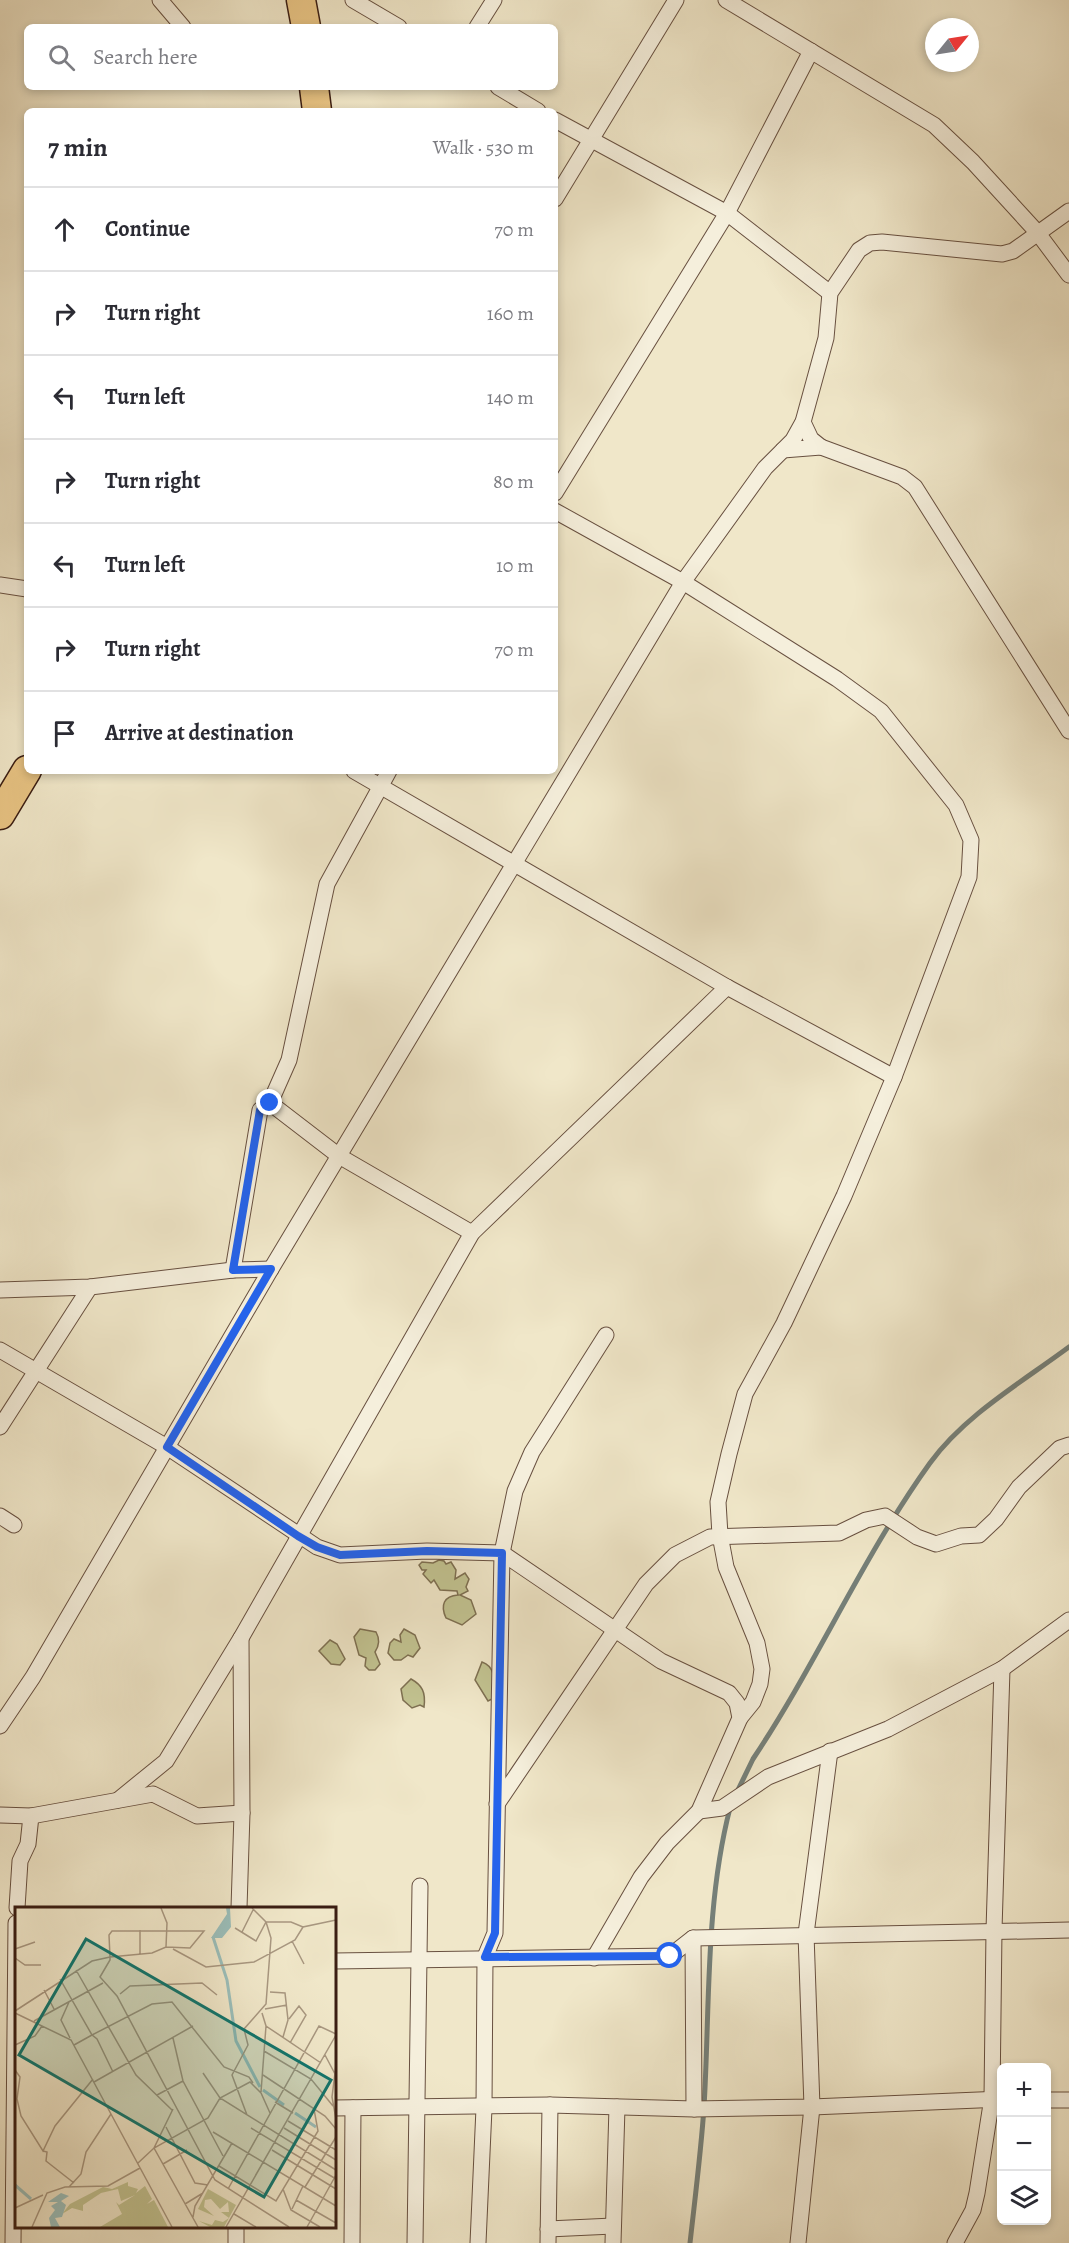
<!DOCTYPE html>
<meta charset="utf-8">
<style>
:root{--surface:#fff;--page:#f7f7f7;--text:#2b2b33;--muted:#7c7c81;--line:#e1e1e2}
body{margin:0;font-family:Alegreya,serif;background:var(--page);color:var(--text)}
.controls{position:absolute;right:18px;bottom:18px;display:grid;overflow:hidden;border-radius:9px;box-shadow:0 3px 9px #0003}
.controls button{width:54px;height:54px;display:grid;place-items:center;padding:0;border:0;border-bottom:2px solid var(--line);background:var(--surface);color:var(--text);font:30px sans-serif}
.compass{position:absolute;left:925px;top:18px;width:54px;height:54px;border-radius:50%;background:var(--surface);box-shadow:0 3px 9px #0003;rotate:60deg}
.stop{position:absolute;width:18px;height:18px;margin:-14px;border:4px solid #2563eb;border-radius:50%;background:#fff}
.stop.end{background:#2563eb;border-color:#fff;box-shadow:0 2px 6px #0008}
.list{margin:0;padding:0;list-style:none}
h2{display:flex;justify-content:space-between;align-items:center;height:78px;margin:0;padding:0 24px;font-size:26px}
h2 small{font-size:20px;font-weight:400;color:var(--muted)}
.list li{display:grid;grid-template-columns:39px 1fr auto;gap:18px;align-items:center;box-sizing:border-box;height:84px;padding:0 24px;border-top:2px solid var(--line)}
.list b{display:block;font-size:22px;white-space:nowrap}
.list em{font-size:20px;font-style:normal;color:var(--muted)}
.icon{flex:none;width:33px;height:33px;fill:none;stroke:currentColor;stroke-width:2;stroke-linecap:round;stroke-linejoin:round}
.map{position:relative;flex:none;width:1069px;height:2243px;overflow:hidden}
.search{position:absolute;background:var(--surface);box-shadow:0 3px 9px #0003;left:24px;top:24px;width:534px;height:66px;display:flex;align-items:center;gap:15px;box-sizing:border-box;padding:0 21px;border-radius:9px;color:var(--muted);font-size:22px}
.panel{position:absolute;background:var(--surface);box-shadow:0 3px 9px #0003;left:24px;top:108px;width:534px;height:666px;border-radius:9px}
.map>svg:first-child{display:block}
.green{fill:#c2c391;stroke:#7e7052;stroke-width:1.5}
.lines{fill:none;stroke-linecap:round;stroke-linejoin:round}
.stream{stroke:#757f78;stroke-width:5}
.street-casing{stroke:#685040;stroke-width:17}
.highway-casing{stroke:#3b1e13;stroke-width:31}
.street{stroke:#f5efdc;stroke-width:15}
.highway{stroke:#e8c484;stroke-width:28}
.route{stroke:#2563eb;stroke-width:8}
.inset-river{fill:none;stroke:#9bbfbb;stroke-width:3}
.inset-road{fill:none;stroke:#a89780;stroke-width:1.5}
.view{fill:#0f766e;fill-opacity:0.15;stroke:#0f766e;stroke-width:3}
.inset-edge{fill:none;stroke:#3b1e13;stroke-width:3}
</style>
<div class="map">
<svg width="1069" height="2243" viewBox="0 0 1069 2243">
<rect width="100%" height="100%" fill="#f0e7c9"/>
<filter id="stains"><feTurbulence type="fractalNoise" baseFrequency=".00333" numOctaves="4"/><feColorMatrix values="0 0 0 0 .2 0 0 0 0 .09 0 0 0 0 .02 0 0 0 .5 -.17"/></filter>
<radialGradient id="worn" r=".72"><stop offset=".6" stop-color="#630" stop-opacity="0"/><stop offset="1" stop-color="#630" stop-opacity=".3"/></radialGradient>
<g class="green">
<path d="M439,1560L444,1561L446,1564L451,1562L456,1570L455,1579L465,1573L469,1579L466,1587L468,1591L460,1595L471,1600L476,1614L462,1625L446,1618C440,1605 444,1596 458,1595L457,1591L440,1590L434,1580L431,1583L423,1574L426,1570H422L419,1565L422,1562L433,1563Z"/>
<path d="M360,1629L376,1632C380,1639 379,1646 375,1652L380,1664L375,1670H369L365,1666L366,1658L359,1655L354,1637Z"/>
<path d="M404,1629L415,1635L420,1648L413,1657L408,1655L401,1660H394L388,1653L390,1643L394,1639L401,1642L400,1635Z"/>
<path d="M330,1640L337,1644L345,1659L340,1665L331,1664L319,1651Z"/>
<path d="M482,1662C497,1667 494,1684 494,1698L488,1701L475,1680Z"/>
<path d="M411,1679C422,1685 426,1692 424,1707L420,1705L412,1708L403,1700L401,1689Z"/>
</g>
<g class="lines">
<g class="stream">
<path d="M736,1794L753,1759C817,1663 863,1556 930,1463C965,1415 1022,1382 1069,1347"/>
<path d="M690,2243C695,2198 701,2152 704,2107C710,2008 705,1905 730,1808"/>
</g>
<defs>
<g id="street">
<path d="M160,0L183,27"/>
<path d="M353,0L399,27"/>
<path d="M726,0L934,125L973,162L1037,232L1069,275"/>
<path d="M477,27L494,0"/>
<path d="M498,87L538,111"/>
<path d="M555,120L727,213L830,293"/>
<path d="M555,199L676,0"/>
<path d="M821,447L902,477L915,487L1069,731"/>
<path d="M783,450L821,447L811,439L803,422"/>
<path d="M555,493L727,213L811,51"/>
<path d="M555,511L683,582L837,679L881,711L956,805L971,840L969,877L894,1077L844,1196L784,1323L745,1394L729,1454L718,1502L720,1535L726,1567L757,1643L762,1669L760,1684L753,1702L740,1718"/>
<path d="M0,585L27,589"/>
<path d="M354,771L727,987L894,1077"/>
<path d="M270,1103L339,1156L472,1233"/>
<path d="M233,1270L260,1110L270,1103L289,1060L327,884L389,771"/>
<path d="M0,1290L90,1287L233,1270L271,1269"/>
<path d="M0,1350L167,1447L317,1547L340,1555L427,1551L502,1553L661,1661L729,1693L737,1703L740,1718L699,1811L667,1843L641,1877L594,1958"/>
<path d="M0,1427L90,1287"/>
<path d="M0,1516L14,1525"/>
<path d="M0,1726L33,1677L271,1269L683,582L765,468L793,440L803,422L826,338L830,293L859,250L870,243L882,242L1002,254L1013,251L1069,211"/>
<path d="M118,1800L166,1761L241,1638L472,1233L727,987"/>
<path d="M497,1804L646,1584L675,1555L710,1537L839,1533L866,1520L885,1516L917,1537L936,1544L961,1536L979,1535L996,1519L1019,1487L1060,1448L1069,1445"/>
<path d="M699,1811L722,1808L768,1777L888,1729L1002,1669L1069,1620"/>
<path d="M0,1815L31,1816L153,1794L197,1816L242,1813"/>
<path d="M17,1908L20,1861L28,1844L31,1816"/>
<path d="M239,1908L242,1813L241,1638"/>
<path d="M693,1938L694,2109"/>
<path d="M334,1961L670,1956L693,1938L1069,1930"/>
<path d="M1046,2100H1069"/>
<path d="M334,2108L550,2105L694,2109L812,2107L1002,2099"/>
<path d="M548,2229L613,2226"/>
<path d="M13,2243L16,1923"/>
<path d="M236,2243V2226"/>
<path d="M352,2243L353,2108"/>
<path d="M415,2243L420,1886"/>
<path d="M478,2243L484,2108L485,1957L495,1933L502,1553L515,1491L532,1452L606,1335"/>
<path d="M548,2243L550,2105"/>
<path d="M613,2243L617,2107"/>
<path d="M798,2243L812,2107L806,1934L830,1751"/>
<path d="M955,2243L973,2210L977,2193L992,2098L994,1930L1002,1669"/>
</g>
<g id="highway">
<path d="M301,0L306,27"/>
<path d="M314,87L317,111"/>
<path d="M0,815L27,770"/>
</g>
</defs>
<use href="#street" class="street-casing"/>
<use href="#highway" class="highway-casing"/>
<use href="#street" class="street"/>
<use href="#highway" class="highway"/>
</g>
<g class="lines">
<path class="route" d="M270,1103L260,1110L233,1270L271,1269L167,1447L298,1536L317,1547L340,1555L427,1551L502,1553L495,1933L485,1957L670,1956"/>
</g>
<g transform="translate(15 1907)">
<rect width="321" height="321" fill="#f0e7c9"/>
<path d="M113,275V279L123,282L121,286L130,279L137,292L132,297L139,293L153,320H85L107,307L101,295L104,298L120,288L106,294L103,282L86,286L68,298V304L57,301L47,307L55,297L88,280L97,282ZM193,282L221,298L209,320H195L184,314L197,318L200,313L208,315L214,311L206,305H214L213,295L205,302L196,292L190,293L189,300L199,309L183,302Z" fill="#c2c391"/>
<path d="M211,1H215L216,20L207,31H196L212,7ZM46,286L54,289L46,294L51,298L47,310L40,311L45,320H36L34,311L40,303L36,299L43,295H33Z" fill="#9bbfbb"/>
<path class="inset-river" d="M198,30L212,73L221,134L245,180M248,183L269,198M280,206L301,220M0,278L16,292"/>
<path class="inset-road" d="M146,1L152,16L151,40M220,21L241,34L251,15H276L288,20M125,23V47M227,25L238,3M277,34L289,57M0,42L20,35M158,42L191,60L239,55L280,33L288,20L321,13M0,51L10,58H26M61,63L121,168L157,203M45,72L77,128L137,97L157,95L209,160L234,170L238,176M29,83L39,102M255,85L270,86L273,113L268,130M105,87L115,79L187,76L202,88M54,95L46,113L55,131M250,102L272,98M0,104L77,54L95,50L137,46L151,40L175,41L189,24H97L94,28L95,50V53L85,70L102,89L200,273L274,320M0,106L56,133L157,320M247,106L251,119L306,156M274,112L284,99L291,108L275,136M19,114L88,76M158,131L168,174L208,249M0,138L20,129L27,119M59,138L77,128L82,132L98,165M249,144L296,172L318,199M310,148L320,167M321,158L317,190L321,212M0,163L5,170L2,192L6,209L28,244L40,219L78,172M188,166L205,191L321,263M248,168L310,209L321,222M79,175L178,119M246,185L251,119M142,188L168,174M260,195L278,206M158,202L139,241L183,320M232,208L217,168L233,138L229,122L251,97L256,31L251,15L237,1M273,214L321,243M151,220L180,276L193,278M236,221L321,272M269,221L321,253M198,225L321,299M257,243L321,282M28,244L32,245L31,254L59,276M123,256L139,241L193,211L205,191L235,175L246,186L255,206M148,257L172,243M204,259L261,294L303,224L299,202M54,280L66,267L71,245L96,207M290,280L321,230M213,282L304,119L321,127M268,282L276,303L305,320M281,293L321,316M170,297L188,286M0,301L28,288M277,302L288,279M219,307L241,320M178,310L180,299L217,236M17,320L32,286L50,280L93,279L125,261M211,320L321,128M292,320L321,268"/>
<path class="view" d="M71,32L316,173L249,290L4,148Z"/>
<rect width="321" height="321" class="inset-edge"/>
</g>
<rect width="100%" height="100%" filter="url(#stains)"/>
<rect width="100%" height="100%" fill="url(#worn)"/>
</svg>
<div class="controls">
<button>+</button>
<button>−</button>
<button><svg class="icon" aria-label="layers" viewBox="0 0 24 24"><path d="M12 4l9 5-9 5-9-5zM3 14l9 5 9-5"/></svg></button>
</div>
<svg class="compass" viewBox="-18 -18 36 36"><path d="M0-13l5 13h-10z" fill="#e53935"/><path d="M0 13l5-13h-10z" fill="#7c7c81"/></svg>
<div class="stop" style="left:670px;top:1956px"></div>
<div class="stop end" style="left:270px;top:1103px"></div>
<div class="search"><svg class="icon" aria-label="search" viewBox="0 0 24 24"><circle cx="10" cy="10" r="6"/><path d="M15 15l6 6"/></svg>Search here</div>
<section class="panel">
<h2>7 min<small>Walk · 530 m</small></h2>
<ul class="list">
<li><svg class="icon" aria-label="ahead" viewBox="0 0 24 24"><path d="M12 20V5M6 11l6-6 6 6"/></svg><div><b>Continue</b></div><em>70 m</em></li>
<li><svg class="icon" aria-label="right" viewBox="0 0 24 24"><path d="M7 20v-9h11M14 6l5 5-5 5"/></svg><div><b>Turn right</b></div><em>160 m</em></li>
<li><svg class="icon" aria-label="left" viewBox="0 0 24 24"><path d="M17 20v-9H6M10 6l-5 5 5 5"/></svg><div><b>Turn left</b></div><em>140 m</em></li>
<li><svg class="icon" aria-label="right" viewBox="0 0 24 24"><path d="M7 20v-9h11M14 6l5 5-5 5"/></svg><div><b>Turn right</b></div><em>80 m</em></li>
<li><svg class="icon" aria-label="left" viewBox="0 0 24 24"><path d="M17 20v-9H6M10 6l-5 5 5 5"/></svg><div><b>Turn left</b></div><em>10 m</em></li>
<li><svg class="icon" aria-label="right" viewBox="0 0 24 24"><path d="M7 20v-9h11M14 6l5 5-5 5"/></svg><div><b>Turn right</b></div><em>70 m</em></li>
<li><svg class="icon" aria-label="arrive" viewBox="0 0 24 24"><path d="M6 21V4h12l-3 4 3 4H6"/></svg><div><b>Arrive at destination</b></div></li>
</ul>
</section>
</div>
